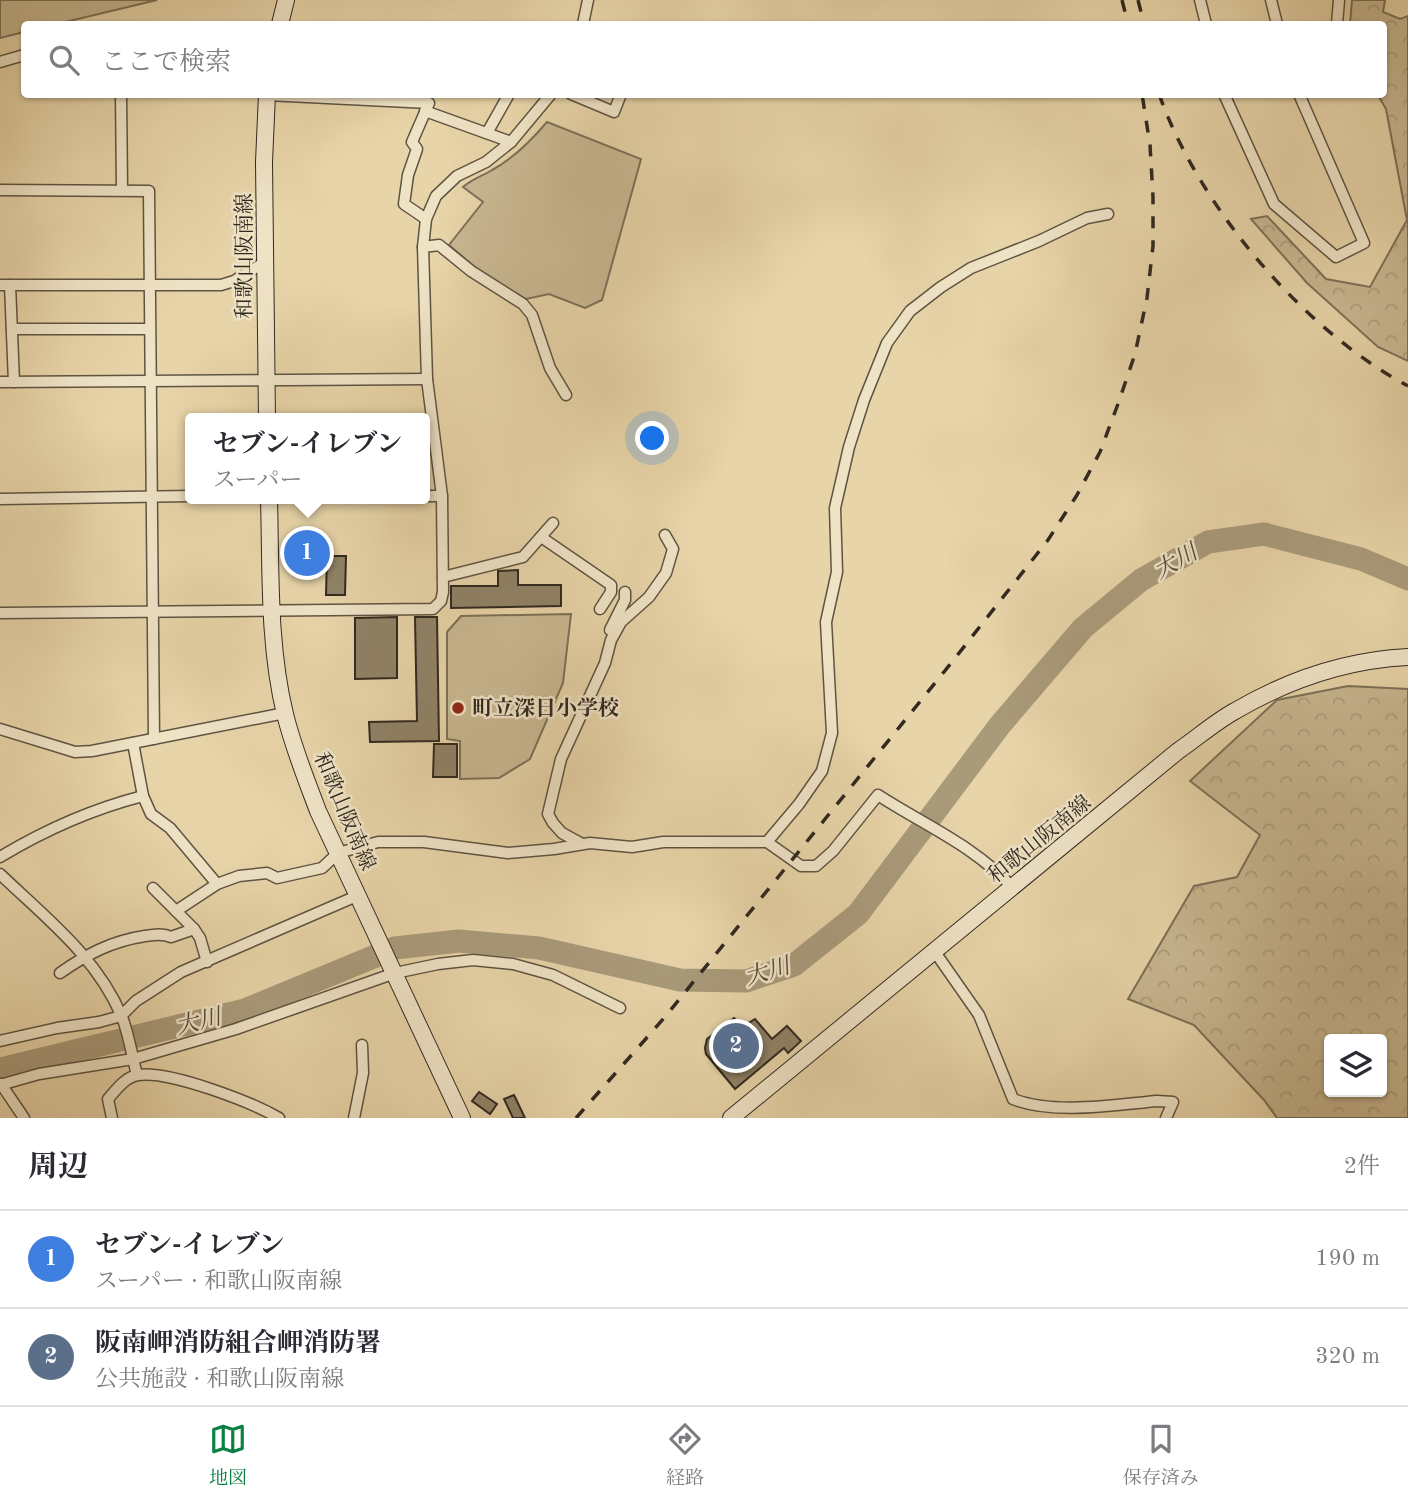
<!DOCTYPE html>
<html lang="ja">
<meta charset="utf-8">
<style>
:root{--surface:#fff;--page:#f2f2f3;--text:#2b2b33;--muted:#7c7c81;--line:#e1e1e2;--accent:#0b8043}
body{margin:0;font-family:"Old Standard TT","Noto Serif JP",serif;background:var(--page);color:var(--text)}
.controls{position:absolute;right:21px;bottom:21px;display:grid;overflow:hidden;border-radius:7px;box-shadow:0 2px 5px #0004}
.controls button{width:63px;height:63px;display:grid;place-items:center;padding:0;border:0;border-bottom:2px solid var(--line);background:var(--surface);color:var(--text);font:35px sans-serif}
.you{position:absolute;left:653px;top:439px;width:24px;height:24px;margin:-18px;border:5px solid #fff;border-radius:50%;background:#1a73e8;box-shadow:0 0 0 10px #1a73e833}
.badge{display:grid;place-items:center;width:46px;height:46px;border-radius:50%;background:var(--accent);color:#fff;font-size:23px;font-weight:700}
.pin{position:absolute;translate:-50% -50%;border:4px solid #fff;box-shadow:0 2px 7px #0006}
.popup{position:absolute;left:185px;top:413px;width:245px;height:91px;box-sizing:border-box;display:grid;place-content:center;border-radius:7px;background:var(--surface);filter:drop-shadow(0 2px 5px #0005);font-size:23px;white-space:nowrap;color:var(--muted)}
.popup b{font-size:26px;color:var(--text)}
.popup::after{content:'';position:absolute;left:50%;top:100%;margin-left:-14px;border:14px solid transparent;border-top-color:var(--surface)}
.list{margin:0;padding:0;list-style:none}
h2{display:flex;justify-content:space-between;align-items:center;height:91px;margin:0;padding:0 28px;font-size:30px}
h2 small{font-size:23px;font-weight:400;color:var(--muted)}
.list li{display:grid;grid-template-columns:46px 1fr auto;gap:21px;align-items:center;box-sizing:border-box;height:98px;padding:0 28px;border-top:2px solid var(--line)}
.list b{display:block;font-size:26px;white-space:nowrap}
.list p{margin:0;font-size:23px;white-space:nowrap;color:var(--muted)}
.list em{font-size:23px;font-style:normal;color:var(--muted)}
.icon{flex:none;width:38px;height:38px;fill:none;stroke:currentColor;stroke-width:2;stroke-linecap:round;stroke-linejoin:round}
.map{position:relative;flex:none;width:1408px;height:1118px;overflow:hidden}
.search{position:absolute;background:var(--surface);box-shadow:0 2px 5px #0004;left:21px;right:21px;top:21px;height:77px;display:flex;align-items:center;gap:18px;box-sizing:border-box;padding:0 24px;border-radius:7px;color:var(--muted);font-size:26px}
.sheet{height:287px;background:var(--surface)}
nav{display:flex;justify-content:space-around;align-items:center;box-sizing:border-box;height:98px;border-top:2px solid var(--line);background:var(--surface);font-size:19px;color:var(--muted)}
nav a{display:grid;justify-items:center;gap:4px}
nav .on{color:var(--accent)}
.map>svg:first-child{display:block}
.green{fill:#c8b791;stroke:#7c7058;stroke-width:2}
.forest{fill:url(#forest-crowns);stroke:#7c7058;stroke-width:2;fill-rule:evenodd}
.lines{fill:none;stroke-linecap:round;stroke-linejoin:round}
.river{stroke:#a99a7a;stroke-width:23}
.building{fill:#908267;stroke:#312920;stroke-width:2}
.minor-casing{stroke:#5e5442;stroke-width:13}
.secondary-casing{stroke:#312920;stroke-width:18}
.minor{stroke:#efe3c6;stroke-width:10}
.secondary{stroke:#efe3c6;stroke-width:16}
.rail{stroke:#312920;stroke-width:3.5;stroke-dasharray:12 12;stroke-linecap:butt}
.poi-dot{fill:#8f2418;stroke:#efe3c6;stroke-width:2.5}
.labels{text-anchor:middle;stroke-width:5;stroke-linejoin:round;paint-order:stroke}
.street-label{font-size:21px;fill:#312920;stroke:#efe3c6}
.poi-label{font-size:21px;font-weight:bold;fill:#312920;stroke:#efe3c6;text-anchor:start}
.water-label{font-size:23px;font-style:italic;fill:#554b3b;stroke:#efe3c6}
</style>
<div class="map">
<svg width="1408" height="1118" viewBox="0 0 1408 1118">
<defs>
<pattern id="forest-crowns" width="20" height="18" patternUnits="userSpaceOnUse" patternTransform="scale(1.75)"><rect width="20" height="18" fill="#c8b791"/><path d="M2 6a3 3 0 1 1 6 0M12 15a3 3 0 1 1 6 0" fill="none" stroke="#ac9d7d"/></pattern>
</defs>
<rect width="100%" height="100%" fill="#e7d4a8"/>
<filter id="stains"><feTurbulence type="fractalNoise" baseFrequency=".00286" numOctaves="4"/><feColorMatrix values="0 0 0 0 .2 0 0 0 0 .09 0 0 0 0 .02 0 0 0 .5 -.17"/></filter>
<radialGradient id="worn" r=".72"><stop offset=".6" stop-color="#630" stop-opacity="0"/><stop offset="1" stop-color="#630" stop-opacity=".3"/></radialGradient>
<g class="green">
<path d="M0,0H157L57,24H24V32L0,38Z"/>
<path d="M547,122L641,159L602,300L585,308L549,294L526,299L483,274L449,245L483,202L463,187C472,179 482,176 492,170C514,158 531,141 547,122Z"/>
<path d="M571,614L563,683L530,759L499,778L460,779V741L447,739V632L461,616Z"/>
</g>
<g class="forest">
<path d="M1352,0H1385L1383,12L1400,19L1408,16V361L1378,347L1307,283L1251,219L1267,216L1326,279L1370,287L1407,220L1386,109L1378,95L1384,94V24H1350Z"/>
<path d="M1348,686L1408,689V1118H1277L1264,1100L1194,1025L1128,999L1194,886L1237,877L1260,835L1190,781L1277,700ZM1329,1039H1382V1092H1329Z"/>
</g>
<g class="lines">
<path class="river" d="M0,1069L245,1010L395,948L459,941L539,948L680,980L746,981L794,965L858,914L1000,725L1083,628L1141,580L1208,542L1264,534L1361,559L1408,579"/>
</g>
<g class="building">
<path d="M327,556H346L345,595H326Z"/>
<path d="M518,570V585H561V606L451,608V586H498V571Z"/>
<path d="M397,617V678L355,679V618Z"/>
<path d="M415,617H437L439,741L370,742L369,722L417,721Z"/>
<path d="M434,744H457V777H433Z"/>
<path d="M734,1018L742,1027L755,1019L772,1039L787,1026L801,1041L788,1053L784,1048L735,1089L706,1054L705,1048L707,1039Z"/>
<path d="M479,1092L497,1104L490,1114L472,1101Z"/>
<path d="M514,1095L525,1118H513L504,1099Z"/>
</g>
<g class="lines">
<defs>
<g id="minor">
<path d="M1200,0L1206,24"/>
<path d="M1271,0L1277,24"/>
<path d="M583,24L588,0"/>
<path d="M1337,24L1339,0"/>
<path d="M0,62L24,55"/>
<path d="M121,94L122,189"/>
<path d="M571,94L614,112L621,94"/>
<path d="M1224,94L1274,204L1336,257L1364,243L1299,94"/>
<path d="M267,95L429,103L412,142L417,149L408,175L404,204L426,219"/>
<path d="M425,111L511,142"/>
<path d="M487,133L509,94"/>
<path d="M0,190L149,191L154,739"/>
<path d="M423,247L439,245L471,271L523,304L532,315L550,368L566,395"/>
<path d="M0,285H221L234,281L265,262"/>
<path d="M10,285L14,382"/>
<path d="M12,329H149"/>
<path d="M0,382L427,379"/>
<path d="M424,496H442L427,379L423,247L426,219L436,196L457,176L486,162L511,142L551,94"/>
<path d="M0,499L190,496"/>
<path d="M541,537L611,585V592L600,609"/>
<path d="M443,577L523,557L553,523"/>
<path d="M0,613L433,609L441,601L443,592L442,496"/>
<path d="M610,630L625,600V592"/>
<path d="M0,729L75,752L92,751L285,713"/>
<path d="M133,743L143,796L151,814L170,828L217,884"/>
<path d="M767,842L799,804L822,771L832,733L826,622L837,572L835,508L849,447L864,400L887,343L910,311L941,287L971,268L1039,241L1087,218L1108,214"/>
<path d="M582,844L562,833L553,823L548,814L561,759L605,663L611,640L621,622L649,597L666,573L673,549L665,535"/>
<path d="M0,857C45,830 92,809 143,796"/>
<path d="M0,874C46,918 97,957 122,1017C129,1035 132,1056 137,1075"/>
<path d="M153,888L194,929L200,938L207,962"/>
<path d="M176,911L217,884L239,876L267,873L277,878L322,868L338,853L378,842H424L508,853L554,849L590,843L632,847L663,842H767L801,866H816L833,851L878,795C924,825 975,846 1013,888"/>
<path d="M935,952L979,1015L1013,1099C1054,1115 1114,1105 1157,1101L1173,1102L1166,1118"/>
<path d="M60,973C87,954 112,941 145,936C154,935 162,933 171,937L194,929"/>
<path d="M0,1041L57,1028L99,1022L121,1016L136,1001L181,972L359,895"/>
<path d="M1,1084L24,1118"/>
<path d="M0,1085L39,1074L133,1059L236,1029L395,973L438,964L473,960L513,964L553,975L620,1008"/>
<path d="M112,1118L108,1099C116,1090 125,1077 138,1075C169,1070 251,1102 279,1118"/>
<path d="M354,1118L363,1073L362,1045"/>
</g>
<g id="secondary">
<path d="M280,24L286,0"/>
<path d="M267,418L264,162L267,94"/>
<path d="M269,499C271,570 268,644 285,714C293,747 306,779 318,811L462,1118"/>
<path d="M731,1118L1178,751C1197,738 1215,722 1235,711C1288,680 1346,660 1408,657"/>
</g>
</defs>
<use href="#minor" class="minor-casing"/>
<use href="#secondary" class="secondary-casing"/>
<use href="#minor" class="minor"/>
<use href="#secondary" class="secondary"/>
<g class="rail">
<path d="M1122,0L1128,24"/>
<path d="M1138,0L1144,24"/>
<path d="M1159,94C1199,207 1303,330 1408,386"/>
<path d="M576,1118L665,1017L952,662L1048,540L1077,495L1100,452L1118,404L1135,354L1147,298L1153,246V197L1150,145L1142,94"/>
</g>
</g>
<circle class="poi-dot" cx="458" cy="708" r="7"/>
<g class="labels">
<g class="street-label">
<text transform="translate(244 256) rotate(-90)" y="7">和歌山阪南線</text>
<text transform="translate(345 811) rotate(67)" y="7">和歌山阪南線</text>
<text transform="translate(1039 839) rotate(-39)" y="7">和歌山阪南線</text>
</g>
<g class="poi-label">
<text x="472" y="715">町立深日小学校</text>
</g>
<g class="water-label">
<text transform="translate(1175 561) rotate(-30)" y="8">大川</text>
<text transform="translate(767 971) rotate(-17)" y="8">大川</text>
<text transform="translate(198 1021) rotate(-14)" y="8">大川</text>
</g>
</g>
<rect width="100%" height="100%" filter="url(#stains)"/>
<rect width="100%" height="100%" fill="url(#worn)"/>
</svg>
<div class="controls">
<button><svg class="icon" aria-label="layers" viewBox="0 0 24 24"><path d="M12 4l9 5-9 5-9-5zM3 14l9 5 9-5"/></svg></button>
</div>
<div class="you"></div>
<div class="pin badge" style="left:307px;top:553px;background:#3f7fe0">1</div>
<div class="popup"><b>セブン-イレブン</b>スーパー</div>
<div class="pin badge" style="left:736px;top:1046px;background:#5c6f8a">2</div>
<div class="search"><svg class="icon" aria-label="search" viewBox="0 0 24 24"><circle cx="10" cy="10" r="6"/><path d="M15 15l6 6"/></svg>ここで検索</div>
</div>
<section class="sheet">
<h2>周辺<small>2件</small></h2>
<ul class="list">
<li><span class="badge" style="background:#3f7fe0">1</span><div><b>セブン-イレブン</b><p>スーパー · 和歌山阪南線</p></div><em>190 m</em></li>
<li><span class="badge" style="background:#5c6f8a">2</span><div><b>阪南岬消防組合岬消防署</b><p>公共施設 · 和歌山阪南線</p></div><em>320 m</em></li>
</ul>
</section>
<nav>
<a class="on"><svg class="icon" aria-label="map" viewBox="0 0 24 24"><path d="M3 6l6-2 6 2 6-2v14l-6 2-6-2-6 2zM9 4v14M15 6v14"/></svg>地図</a>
<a><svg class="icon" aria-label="directions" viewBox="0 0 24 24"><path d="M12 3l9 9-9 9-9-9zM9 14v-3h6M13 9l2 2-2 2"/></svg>経路</a>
<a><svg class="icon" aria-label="saved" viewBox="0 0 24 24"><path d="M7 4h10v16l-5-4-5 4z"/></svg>保存済み</a>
</nav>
